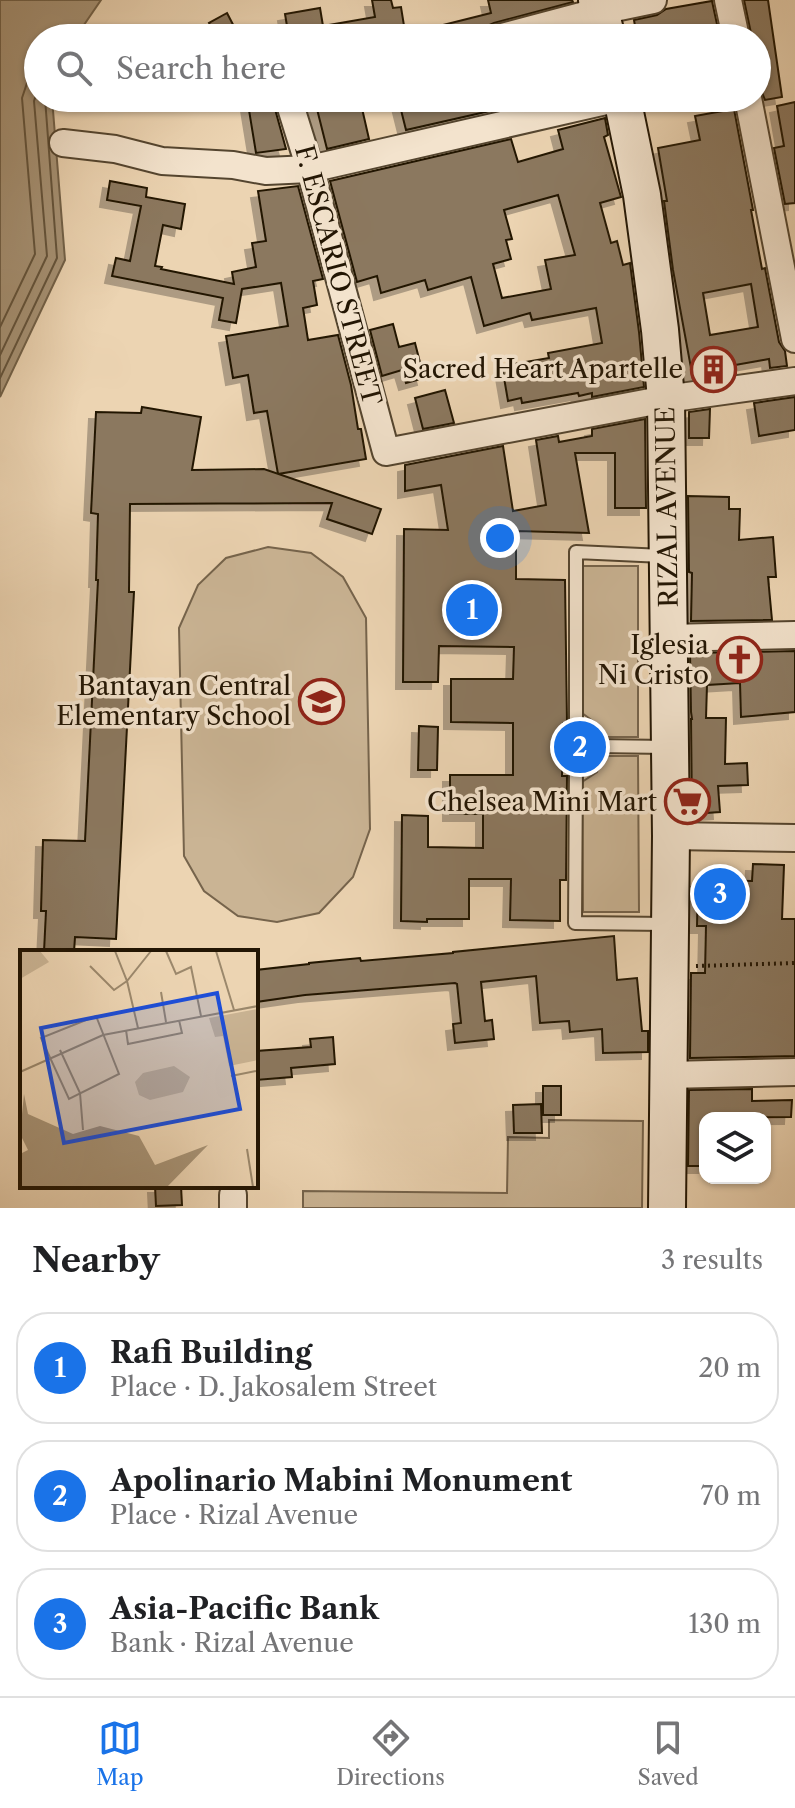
<!DOCTYPE html>
<meta charset="utf-8">
<style>
:root{--surface:#fff;--page:#f2f2f2;--text:#202124;--muted:#757577;--line:#e0e0e0;--accent:#1a73e8}
body{margin:0;font-family:"Libre Caslon Text",serif;background:var(--page);color:var(--text)}
.controls{position:absolute;right:24px;bottom:24px;display:grid;overflow:hidden;border-radius:16px;box-shadow:0 2px 6px #0004}
.controls button{width:72px;height:72px;display:grid;place-items:center;padding:0;border:0;border-bottom:2px solid var(--line);background:var(--surface);color:var(--text);font:40px sans-serif}
.you{position:absolute;left:500px;top:538px;width:28px;height:28px;margin:-20px;border:6px solid #fff;border-radius:50%;background:#1a73e8;box-shadow:0 0 0 12px #1a73e833}
.badge{display:grid;place-items:center;width:52px;height:52px;border-radius:50%;background:var(--accent);color:#fff;font-size:26px;font-weight:700}
.pin{position:absolute;translate:-50% -50%;border:4px solid #fff;box-shadow:0 2px 8px #0006}
.list{margin:0;padding:0;list-style:none}
h2{display:flex;justify-content:space-between;align-items:center;height:104px;margin:0;padding:0 32px;font-size:34px}
h2 small{font-size:26px;font-weight:400;color:var(--muted)}
.list li{display:grid;grid-template-columns:52px 1fr auto;gap:24px;align-items:center;box-sizing:border-box;height:112px;margin:0 16px 16px;padding:0 16px;border:2px solid var(--line);border-radius:32px}
.list b{display:block;font-size:30px;white-space:nowrap}
.list p{margin:0;font-size:26px;white-space:nowrap;color:var(--muted)}
.list em{font-size:26px;font-style:normal;color:var(--muted)}
.icon{flex:none;width:44px;height:44px;fill:none;stroke:currentColor;stroke-width:2;stroke-linecap:round;stroke-linejoin:round}
.map{position:relative;flex:none;width:795px;height:1208px;overflow:hidden}
.search{position:absolute;background:var(--surface);box-shadow:0 2px 6px #0004;left:24px;right:24px;top:24px;height:88px;display:flex;align-items:center;gap:20px;box-sizing:border-box;padding:0 28px;border-radius:44px;color:var(--muted);font-size:30px}
.sheet{height:488px;background:var(--surface)}
nav{display:flex;justify-content:space-around;align-items:center;box-sizing:border-box;height:112px;border-top:2px solid var(--line);background:var(--surface);font-size:22px;color:var(--muted)}
nav a{display:grid;justify-items:center;gap:4px}
nav .on{color:var(--accent)}
.map>svg:first-child{display:block}
.green{fill:#cab494;stroke:#76644c;stroke-width:2}
.water{fill:#a79376;stroke:#726148;stroke-width:2}
.lines{fill:none;stroke-linecap:round;stroke-linejoin:round}
.shore{stroke:#64543c;stroke-width:2}
.building{fill:#8b785e;stroke:#221503;stroke-width:2;fill-rule:evenodd;filter:url(#shadow)}
.service-casing{stroke:#54452f;stroke-width:16}
.minor-casing{stroke:#54452f;stroke-width:30}
.secondary-casing{stroke:#221503;stroke-width:40}
.path{stroke:#221503;stroke-width:4;stroke-dasharray:2 4;stroke-linecap:butt}
.service{stroke:#f3e3cd;stroke-width:12}
.minor{stroke:#f3e3cd;stroke-width:26}
.secondary{stroke:#f3e3cd;stroke-width:36}
.labels{text-anchor:middle;stroke-width:7;stroke-linejoin:round;paint-order:stroke}
.street-label{font-size:26px;fill:#221503;stroke:#f3e3cd}
.poi-label{font-size:26px;fill:#221503;stroke:#f3e3cd;text-anchor:end}
.inset-road{fill:none;stroke:#9b886c;stroke-width:2}
.view{fill:#1d4ed8;fill-opacity:0.15;stroke:#1d4ed8;stroke-width:4}
.inset-edge{fill:none;stroke:#221503;stroke-width:4}
</style>
<div class="map">
<svg width="795" height="1208" viewBox="0 0 795 1208">
<defs>
<filter id="shadow"><feDropShadow dx="-7" dy="7" stdDeviation="0" flood-color="#0004"/></filter>
</defs>
<rect width="100%" height="100%" fill="#ecd4b2"/>
<filter id="stains"><feTurbulence type="fractalNoise" baseFrequency=".0025" numOctaves="4"/><feColorMatrix values="0 0 0 0 .2 0 0 0 0 .09 0 0 0 0 .02 0 0 0 .5 -.17"/></filter>
<radialGradient id="worn" r=".72"><stop offset=".6" stop-color="#630" stop-opacity="0"/><stop offset="1" stop-color="#630" stop-opacity=".3"/></radialGradient>
<g class="green">
<path d="M268,547L311,553L343,577L366,618L370,829L353,877L319,913L277,922L238,916L204,891L184,856L179,628L198,585L226,558Z"/>
<path d="M582,566H638V737H601L597,724L582,713Z"/>
<path d="M602,756H638L639,912H583L582,782L597,772Z"/>
<path d="M549,1120L643,1121L642,1208H303V1191L507,1193L508,1137L549,1138Z"/>
</g>
<path class="water" d="M0,0H101L75,38H38V98H52L65,260L0,397Z"/>
<g class="lines">
<g class="shore">
<path d="M0,327L35,254L22,98L27,83L38,72"/>
<path d="M0,355L47,256L34,101L38,89"/>
<path d="M0,378L57,258L45,98"/>
</g>
</g>
<g class="building">
<path d="M372,0H391L393,8L401,7L406,38H289L285,14L320,8L323,26L375,17Z"/>
<path d="M488,0H572L573,2L494,23L487,26L483,33L463,38H416L415,32L491,13Z"/>
<path d="M744,0H768L782,97L765,100L760,88L757,85V38H752Z"/>
<path d="M712,1L720,38H637L634,20L657,15L666,9Z"/>
<path d="M227,13L240,38H217L209,23Z"/>
<path d="M247,98H272L286,149L256,153Z"/>
<path d="M327,98H351L353,106L361,104L369,139L327,149L315,101Z"/>
<path d="M398,98H500L503,108L406,130Z"/>
<path d="M795,102V203L785,204L774,148L784,146L777,106Z"/>
<path d="M734,109L753,210H751L762,269L765,268L779,342L785,351L787,366L770,368L769,359L735,365L736,373L693,379L673,270L664,201H667L658,148L700,140L695,116ZM751,284L758,327L710,335L703,293Z"/>
<path d="M605,118L608,135L604,137L621,197L600,203L611,243L617,241L623,265L630,263L639,332L644,387L592,397V393L579,396L578,393L522,403L521,398L508,401L502,366L549,358L548,353L602,343L596,308L532,320L530,313L484,326L471,277L428,290L425,280L381,293L377,276L357,282L330,181L511,139L518,162L563,149L558,130ZM558,195L575,255L545,260L551,289L502,298L493,264L511,259L506,240L512,239L504,210Z"/>
<path d="M110,181L147,188L146,197L185,204L181,229L163,225L155,266L162,267L161,269L234,284L232,272L256,267L252,243L266,241L258,191L298,186L323,279L313,281L317,305L303,308L308,340L338,335L351,385L358,429H361L366,459L278,474L267,411L254,413L248,375L233,378L226,336L288,326L281,283L242,289L236,323L219,320L223,298L112,276L116,258L130,261L141,206L107,200Z"/>
<path d="M393,324L399,347L415,343L424,378L406,383L402,370L382,376L370,330Z"/>
<path d="M445,390L454,423L423,429L415,398Z"/>
<path d="M795,397V430L759,436L754,403Z"/>
<path d="M142,407L201,417L192,470L264,469L381,509L372,534L327,519L332,503L130,504L129,592H134L116,939L75,937L74,952H44L46,911H41L43,840L85,841L98,580H96L98,514L91,513L96,412L141,413Z"/>
<path d="M710,409L709,438H689V412Z"/>
<path d="M645,419L646,508H615V453H575L589,533L516,531V579L565,580L567,723H563L562,776H567L566,880H560V921L510,920L511,879H469V919H427V922L401,921L402,815L428,816V847L483,848V814H450V775H513V723L451,722V679H513L514,647L439,646L438,682H403L404,529L448,530L441,485L405,491V465L503,446L513,511L546,505L536,440L558,436L559,442L592,436V429Z"/>
<path d="M688,496L729,497V509H740L739,540L773,537L776,577H768L772,620L691,621L692,573L689,572Z"/>
<path d="M795,651V712L741,717L740,683L707,685L706,718H726L725,764L747,763L748,785L718,786L720,812L692,814L691,719H692L691,712L690,653Z"/>
<path d="M419,726L438,727L437,770H418Z"/>
<path d="M753,864L784,865L782,919H795V1056L690,1058L691,973H705L706,926H697L698,880L752,881Z"/>
<path d="M614,936L617,980L637,978L642,1031H648V1052L603,1053L602,1029L570,1032L569,1021L540,1023L536,976L481,982L485,1021L492,1020L494,1039L455,1043L453,1024L461,1023L457,984L455,983L305,995L256,1002V970L309,964V963L360,958L361,961L453,953V952Z"/>
<path d="M333,1037L335,1064L291,1068L292,1077L256,1080V1051L311,1047L310,1039Z"/>
<rect x="543" y="1086" width="18" height="29"/>
<path d="M752,1089V1101L792,1100L791,1117L705,1118V1166H688L689,1090Z"/>
<path d="M541,1104L542,1133H514L513,1105Z"/>
<path d="M155,1186H181L182,1205L156,1206Z"/>
</g>
<g class="lines">
<defs>
<g id="service">
<path d="M663,556L576,552V723L589,731L595,746L589,759L576,769L575,923L667,924"/>
<path d="M595,746L667,747"/>
</g>
<g id="minor">
<path d="M728,0L736,38"/>
<path d="M498,38L600,11L653,0"/>
<path d="M288,98L310,169L386,452L666,399L795,381"/>
<path d="M748,98L795,339"/>
<path d="M63,143L115,149L162,161L233,165L266,171L310,169L619,98"/>
<path d="M668,638L795,635"/>
<path d="M671,836L795,838"/>
<path d="M668,1075L795,1072"/>
<path d="M233,1208V1195"/>
</g>
<g id="secondary">
<path d="M597,0L607,38"/>
<path d="M622,98L642,195L660,330L666,399L671,836L667,1208"/>
</g>
</defs>
<use href="#service" class="service-casing"/>
<use href="#minor" class="minor-casing"/>
<use href="#secondary" class="secondary-casing"/>
<path class="path" d="M696,966L795,963"/>
<use href="#service" class="service"/>
<use href="#minor" class="minor"/>
<use href="#secondary" class="secondary"/>
</g>
<defs>
<symbol id="building-ring" viewBox="-11 -11 22 22"><circle r="9.5" fill="#f3e3cd" stroke="#8f2418" stroke-width="1.5"/><path d="M-4-6H4V6H1V3H-1V6H-4ZM-2.5-4.3h1.7v1.8h-1.7ZM.8-4.3h1.7v1.8H.8ZM-2.5-1h1.7V.8h-1.7ZM.8-1h1.7V.8H.8Z" fill="#8f2418"/></symbol>
<symbol id="church-ring" viewBox="-11 -11 22 22"><circle r="9.5" fill="#f3e3cd" stroke="#8f2418" stroke-width="1.5"/><path d="M-1.2-6h2.4v3.5h3.3v2.4h-3.3V6h-2.4V-.1h-3.3v-2.4h3.3Z" fill="#8f2418"/></symbol>
<symbol id="school-ring" viewBox="-11 -11 22 22"><circle r="9.5" fill="#f3e3cd" stroke="#8f2418" stroke-width="1.5"/><path d="M0-5L7-2L0 1L-7-2ZM-4 1L0 2.5L4 1V4Q0 6-4 4Z" fill="#8f2418"/></symbol>
<symbol id="supermarket-ring" viewBox="-11 -11 22 22"><circle r="9.5" fill="#f3e3cd" stroke="#8f2418" stroke-width="1.5"/><path d="M-6-5.5h2.5l.6 2H6L4.5 2H-2.5L-4.4-4H-6ZM-1.5 3.2a1.3 1.3 0 1 0 .1 0ZM3 3.2a1.3 1.3 0 1 0 .1 0Z" fill="#8f2418"/></symbol>
</defs>
<g fill-rule="evenodd">
<use href="#building-ring" x="688" y="344" width="51" height="51"/>
<use href="#church-ring" x="714" y="634" width="51" height="51"/>
<use href="#school-ring" x="296" y="676" width="51" height="51"/>
<use href="#supermarket-ring" x="662" y="776" width="51" height="51"/>
</g>
<g class="labels">
<g class="street-label">
<text transform="translate(338 275) rotate(75)" y="9">F. ESCARIO STREET</text>
<text transform="translate(667 507) rotate(-91)" y="9">RIZAL AVENUE</text>
</g>
<g class="poi-label">
<text x="683" y="378">Sacred Heart Apartelle</text>
<text x="709" y="654">Iglesia<tspan x="709" dy="30">Ni Cristo</tspan></text>
<text x="291" y="695">Bantayan Central<tspan x="291" dy="30">Elementary School</tspan></text>
<text x="657" y="811">Chelsea Mini Mart</text>
</g>
</g>
<g transform="translate(20 950)">
<rect width="238" height="238" fill="#ecd4b2"/>
<path d="M0,1H20L29,12L0,29ZM238,59V110L209,116L203,86L195,87L189,68ZM154,116L170,127L163,142L130,150L119,145L115,132L123,123Z" fill="#cab494"/>
<path d="M4,144L8,164L53,184L80,176L119,186L135,215L188,195L147,237H0V204L8,200L0,184Z" fill="#a79376"/>
<path class="inset-road" d="M95,1L107,31L131,1M146,1L156,24L171,17L181,66M196,1L214,60M70,16L94,40L107,31M107,31L118,78M141,42L146,72M76,66L99,124L49,149L21,88ZM106,80L108,94L162,83L159,70M40,100L60,143L63,180M0,122L83,85L238,56M211,126L236,121M227,199L233,237"/>
<path class="view" d="M197,43L220,159L44,193L21,78Z"/>
<rect width="238" height="238" class="inset-edge"/>
</g>
<rect width="100%" height="100%" filter="url(#stains)"/>
<rect width="100%" height="100%" fill="url(#worn)"/>
</svg>
<div class="controls">
<button><svg class="icon" aria-label="layers" viewBox="0 0 24 24"><path d="M12 4l9 5-9 5-9-5zM3 14l9 5 9-5"/></svg></button>
</div>
<div class="you"></div>
<div class="pin badge" style="left:472px;top:610px">1</div>
<div class="pin badge" style="left:580px;top:747px">2</div>
<div class="pin badge" style="left:720px;top:894px">3</div>
<div class="search"><svg class="icon" aria-label="search" viewBox="0 0 24 24"><circle cx="10" cy="10" r="6"/><path d="M15 15l6 6"/></svg>Search here</div>
</div>
<section class="sheet">
<h2>Nearby<small>3 results</small></h2>
<ul class="list">
<li><span class="badge">1</span><div><b>Rafi Building</b><p>Place · D. Jakosalem Street</p></div><em>20 m</em></li>
<li><span class="badge">2</span><div><b>Apolinario Mabini Monument</b><p>Place · Rizal Avenue</p></div><em>70 m</em></li>
<li><span class="badge">3</span><div><b>Asia-Pacific Bank</b><p>Bank · Rizal Avenue</p></div><em>130 m</em></li>
</ul>
</section>
<nav>
<a class="on"><svg class="icon" aria-label="map" viewBox="0 0 24 24"><path d="M3 6l6-2 6 2 6-2v14l-6 2-6-2-6 2zM9 4v14M15 6v14"/></svg>Map</a>
<a><svg class="icon" aria-label="directions" viewBox="0 0 24 24"><path d="M12 3l9 9-9 9-9-9zM9 14v-3h6M13 9l2 2-2 2"/></svg>Directions</a>
<a><svg class="icon" aria-label="saved" viewBox="0 0 24 24"><path d="M7 4h10v16l-5-4-5 4z"/></svg>Saved</a>
</nav>
